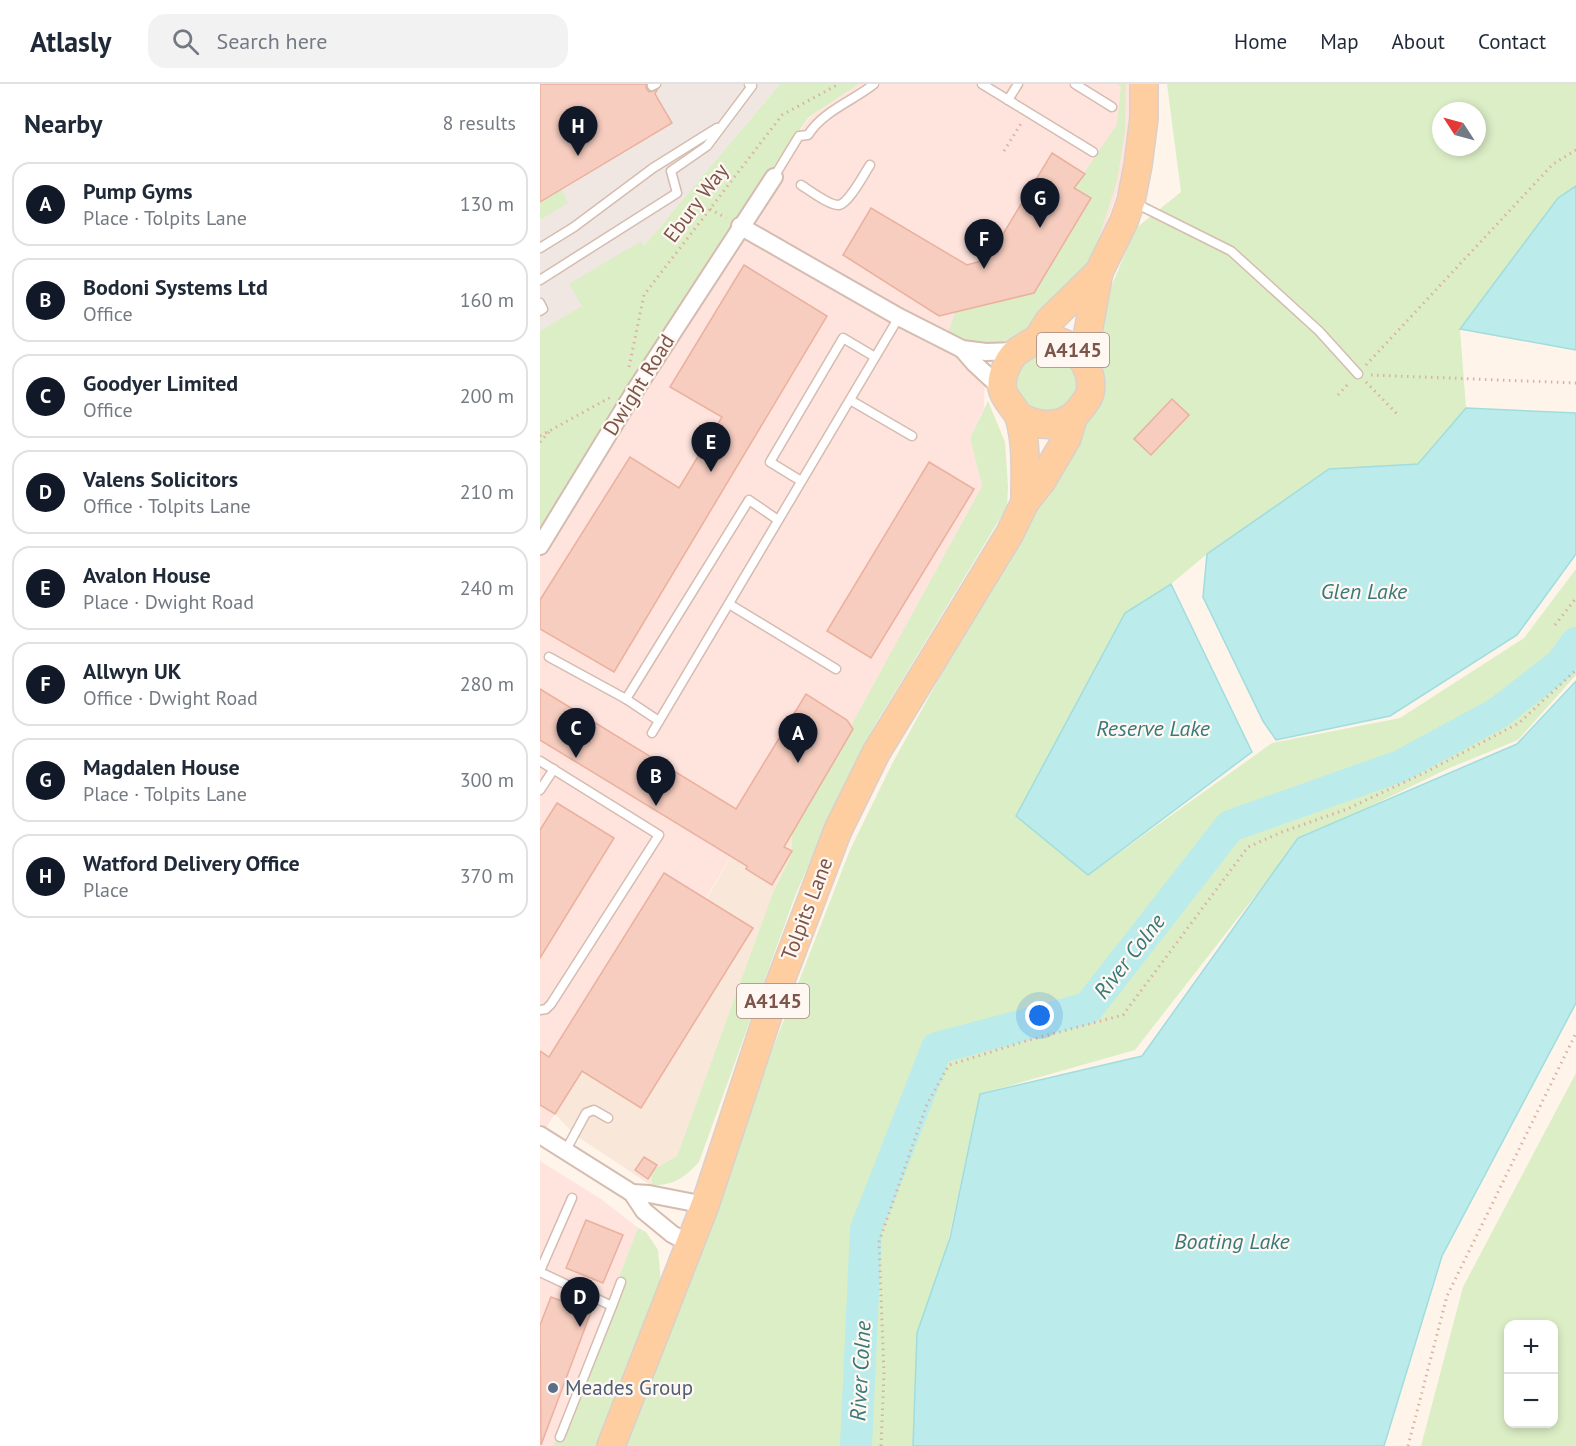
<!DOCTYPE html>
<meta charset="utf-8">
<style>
:root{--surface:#fff;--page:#f2f2f3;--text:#1f2937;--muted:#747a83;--line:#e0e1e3;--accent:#111827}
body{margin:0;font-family:"PT Sans",sans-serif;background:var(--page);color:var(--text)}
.controls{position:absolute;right:18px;bottom:18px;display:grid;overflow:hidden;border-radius:12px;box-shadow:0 3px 9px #0003}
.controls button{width:54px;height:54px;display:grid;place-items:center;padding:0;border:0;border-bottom:2px solid var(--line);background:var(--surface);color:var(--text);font:30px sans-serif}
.compass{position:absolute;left:892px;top:18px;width:54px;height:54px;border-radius:50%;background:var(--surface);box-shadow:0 3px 9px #0003;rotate:306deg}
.you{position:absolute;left:500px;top:932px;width:21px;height:21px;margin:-15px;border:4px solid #fff;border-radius:50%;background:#1a73e8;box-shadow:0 0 0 9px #1a73e833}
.badge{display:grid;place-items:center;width:39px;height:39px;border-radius:50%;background:var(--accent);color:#fff;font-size:20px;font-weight:700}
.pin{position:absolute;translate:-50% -50px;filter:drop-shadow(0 2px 3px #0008)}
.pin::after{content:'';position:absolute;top:32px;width:21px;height:18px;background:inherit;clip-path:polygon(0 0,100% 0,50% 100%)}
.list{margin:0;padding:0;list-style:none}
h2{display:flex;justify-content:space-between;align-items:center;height:78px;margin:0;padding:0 24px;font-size:26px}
h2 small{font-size:20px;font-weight:400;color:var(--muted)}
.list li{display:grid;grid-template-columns:39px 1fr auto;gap:18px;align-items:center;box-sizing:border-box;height:84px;margin:0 12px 12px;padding:0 12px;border:2px solid var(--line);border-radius:18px}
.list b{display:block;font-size:22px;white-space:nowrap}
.list p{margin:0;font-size:20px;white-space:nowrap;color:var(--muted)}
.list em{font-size:20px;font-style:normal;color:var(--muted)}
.icon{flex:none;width:33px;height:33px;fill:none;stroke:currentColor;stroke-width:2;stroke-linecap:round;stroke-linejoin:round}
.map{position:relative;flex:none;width:1036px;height:1362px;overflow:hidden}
header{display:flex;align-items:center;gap:36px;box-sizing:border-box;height:84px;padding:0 30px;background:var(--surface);border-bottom:2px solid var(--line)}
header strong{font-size:28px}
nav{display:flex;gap:33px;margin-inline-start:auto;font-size:21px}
.search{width:420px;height:54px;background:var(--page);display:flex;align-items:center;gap:15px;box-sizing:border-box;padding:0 21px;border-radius:18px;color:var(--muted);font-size:22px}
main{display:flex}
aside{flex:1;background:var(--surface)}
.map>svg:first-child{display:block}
.residential{fill:#f9e7da}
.commercial{fill:#ffe3dd}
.industrial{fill:#f0e7e3}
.green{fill:#dceec6;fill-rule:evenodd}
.water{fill:#bbebeb;stroke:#a1ddde;stroke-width:1.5}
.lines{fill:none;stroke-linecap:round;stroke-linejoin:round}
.river{stroke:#bbebeb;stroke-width:32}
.building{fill:#f6cdbf;stroke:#ebb09e;stroke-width:1.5}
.service-casing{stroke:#d5bcb0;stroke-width:11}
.minor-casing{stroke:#d5bcb0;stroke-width:20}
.primary-casing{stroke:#dbcfcc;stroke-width:30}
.path{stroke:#ddb0a1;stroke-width:3;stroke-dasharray:1.5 4.5;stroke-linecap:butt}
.service{stroke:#fff;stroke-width:8}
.minor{stroke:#fff;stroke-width:16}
.primary{stroke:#ffcea0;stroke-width:27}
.service-dot{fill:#5c6f8a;stroke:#fff8f2;stroke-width:2}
.labels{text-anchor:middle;stroke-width:4.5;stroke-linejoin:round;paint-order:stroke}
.shield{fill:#fff8f2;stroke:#a4867c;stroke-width:1.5}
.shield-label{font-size:20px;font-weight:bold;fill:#7d554a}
.street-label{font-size:21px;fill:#7d554a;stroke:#fff8f2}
.service-label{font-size:21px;fill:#4e5e75;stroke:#fff8f2;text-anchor:start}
.water-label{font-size:22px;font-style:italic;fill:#38797b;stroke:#fff8f2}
</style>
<header>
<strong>Atlasly</strong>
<div class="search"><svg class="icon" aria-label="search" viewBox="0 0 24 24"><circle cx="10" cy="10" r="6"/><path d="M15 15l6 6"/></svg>Search here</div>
<nav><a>Home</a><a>Map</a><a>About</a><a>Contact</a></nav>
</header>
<main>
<aside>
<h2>Nearby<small>8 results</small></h2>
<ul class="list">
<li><span class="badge">A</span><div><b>Pump Gyms</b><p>Place · Tolpits Lane</p></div><em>130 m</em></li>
<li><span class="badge">B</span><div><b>Bodoni Systems Ltd</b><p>Office</p></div><em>160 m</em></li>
<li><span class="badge">C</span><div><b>Goodyer Limited</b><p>Office</p></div><em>200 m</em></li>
<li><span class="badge">D</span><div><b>Valens Solicitors</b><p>Office · Tolpits Lane</p></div><em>210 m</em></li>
<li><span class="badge">E</span><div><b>Avalon House</b><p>Place · Dwight Road</p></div><em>240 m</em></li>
<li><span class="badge">F</span><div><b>Allwyn UK</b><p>Office · Dwight Road</p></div><em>280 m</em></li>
<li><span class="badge">G</span><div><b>Magdalen House</b><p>Place · Tolpits Lane</p></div><em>300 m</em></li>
<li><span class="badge">H</span><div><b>Watford Delivery Office</b><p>Place</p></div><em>370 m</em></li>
</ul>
</aside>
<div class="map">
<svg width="1036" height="1362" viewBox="0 0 1036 1362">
<rect width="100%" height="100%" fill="#fef4ea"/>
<path class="residential" d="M217,729L252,750V768L232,811L137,1072L111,1087L112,1102L35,1051L15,1030L42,987L59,998Z"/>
<g class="commercial">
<path d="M319,0H591L593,9L580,100L560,158L532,202L501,234L469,257L445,282L444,324L430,354L442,402L252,750L217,729L166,814L171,818L59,998L42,988L2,1050L0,1049V443L195,137L270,33Z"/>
<path d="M0,1077L61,1115L98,1144L13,1362H0Z"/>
</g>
<path class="industrial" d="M0,0H240L12,272L0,279Z"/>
<g class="green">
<path d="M240,0H319L269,33L195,137L0,443V247L42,222L29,200L101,157L104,162Z"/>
<path d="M577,0H586L585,47L577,97L555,166L539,190L500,235L471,254L453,261L435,263L407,252L415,228L494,209L551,114L534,104L577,40L581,3Z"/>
<path d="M627,0H1036V102L1018,114L920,245L926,324L878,380L789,386L667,470L631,500L585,529L548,791L732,659L860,634L984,554L1036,485V591L978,656L907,685L804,735L729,794L595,966L440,1010L375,1310L373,1362H78L310,766L352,680L532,352L560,230L595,145L641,108ZM901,27H937V63H901Z"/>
<path d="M21,105L28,119L0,136V118Z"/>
<path d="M502,268H512L531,278L539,297L534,317L518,329L490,325C486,320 480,314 478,309C470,290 486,274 502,268Z"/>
<path d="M448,317L465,358L468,403L467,423L335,641L282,751L255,812L159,1078C143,1095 135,1100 112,1102L111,1087L137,1072L232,811L252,769V750L255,744L442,402L430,354Z"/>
<path d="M1036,989V1362H881L923,1203ZM969,1240H1014V1340H969Z"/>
<path d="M98,1144L106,1148L118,1166L121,1199L60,1362H13Z"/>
</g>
<g class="water">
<path d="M1036,102V266L920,245L1018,114Z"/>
<path d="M926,324L1036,329V470L977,551L850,632L736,656L723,637L663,513L667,470L789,385L878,380Z"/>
<path d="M631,500L712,668L548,791L476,732L585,529Z"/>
<path d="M1036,597V919L902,1172L844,1362H373L377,1249L410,1154L440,1010L602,972L758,754L977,660Z"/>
</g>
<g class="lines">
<path class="river" d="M316,1362L326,1145L397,964L548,924L690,742L860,682L958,629L1021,580L1036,559"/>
</g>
<g class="building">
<path d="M0,0H106V4L109,8L117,6L115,10L132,39L0,118Z"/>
<path d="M512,69L545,90L534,104L551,114L494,209L399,232L303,171L331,124L427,181L448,175Z"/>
<path d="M204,181L287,232L74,588L0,545V516L90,373L139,404L182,333L130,303Z"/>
<path d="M632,315L649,331L611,371L594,355Z"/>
<path d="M389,378L434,405L331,574L287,547Z"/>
<path d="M0,605L196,725L266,610L307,636L313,645L244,763L252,767L232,801L206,785L207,782L0,656Z"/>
<path d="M17,719L74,754L0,874V746Z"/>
<path d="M124,789L213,844L101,1024L42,987L15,1030L0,1021V967L9,973Z"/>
<path d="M104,1073L117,1081L108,1095L95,1086Z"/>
<path d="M46,1136L83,1151L63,1199L26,1184Z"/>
<path d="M11,1213L51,1228L1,1361L0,1241Z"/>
</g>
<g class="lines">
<defs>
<g id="service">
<path d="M442,0L553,68"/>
<path d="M535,0L572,23"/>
<path d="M112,2L116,0"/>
<path d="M468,16L478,0"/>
<path d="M234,93L259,52L268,51C283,27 313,17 334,0"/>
<path d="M261,101C269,106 290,122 299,121C309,119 324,90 330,81"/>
<path d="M595,119L691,167L779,247L818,290"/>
<path d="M0,164L34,143L113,84L177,44"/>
<path d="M0,196L137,109L131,87L167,62L212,2L209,0"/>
<path d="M0,219L3,225L0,227"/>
<path d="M310,316L372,352"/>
<path d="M261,397L230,378L303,254L335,273"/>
<path d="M189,520L296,585"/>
<path d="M9,573L86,615L119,637"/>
<path d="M86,615L209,416L238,436"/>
<path d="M112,649L359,233"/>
<path d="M0,677L119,751L11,920L6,925L0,926"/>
<path d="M0,706L14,685"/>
<path d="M26,1066L46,1029L54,1026L68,1034"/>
<path d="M0,1187L32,1114"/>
<path d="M0,1188L72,1222L20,1353"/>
<path d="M72,1222L81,1198"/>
</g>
<g id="minor">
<path d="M200,142L359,233L422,265L446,268L476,267"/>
<path d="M422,265L435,280L462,305"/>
<path d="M0,462L96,305L234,93"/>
<path d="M0,1051L92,1109L104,1127L132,1150L150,1160"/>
<path d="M92,1109L109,1110L165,1121"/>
</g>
<g id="primary">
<path d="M497,256L509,237L559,188"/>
<path d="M543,275L559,188L584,137L591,117L598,81L604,34V0"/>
<path d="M480,333C503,345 528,344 543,321C546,317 549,313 550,309C556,280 527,249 497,256C492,257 486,262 481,265C469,271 461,291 462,304C464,316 477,325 480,336C487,363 485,390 485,418"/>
<path d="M71,1362L165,1121L230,925L298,746L336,669L470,449L485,418L501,398L527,354L533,334"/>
</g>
</defs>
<use href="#service" class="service-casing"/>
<use href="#minor" class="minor-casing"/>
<use href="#primary" class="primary-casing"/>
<g class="path">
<path d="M464,67L482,38"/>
<path d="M170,125L186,134"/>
<path d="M826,281L1013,80L1036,66"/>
<path d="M89,283L104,211L242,31L299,0"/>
<path d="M831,291L1036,299"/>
<path d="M826,298L858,331"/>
<path d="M798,311L809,299"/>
<path d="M0,352L71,313"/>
<path d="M0,358L9,348"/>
<path d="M1015,541L1036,514"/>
<path d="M341,1362L344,1290L339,1158L387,1020L409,981L486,957L583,931L708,763L742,748L807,725L886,688L979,639L1036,586"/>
<path d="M868,1362L907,1212L1036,949"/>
</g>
<use href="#service" class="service"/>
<use href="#minor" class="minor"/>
<use href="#primary" class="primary"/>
</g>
<circle class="service-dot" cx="13" cy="1304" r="6"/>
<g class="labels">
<g class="shield">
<rect x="497" y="249" width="72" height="34" rx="4.5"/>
<rect x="197" y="900" width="72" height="34" rx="4.5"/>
</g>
<g class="shield-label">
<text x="533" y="273">A4145</text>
<text x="233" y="924">A4145</text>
</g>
<g class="street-label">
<text transform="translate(156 119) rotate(-53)" y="7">Ebury Way</text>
<text transform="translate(99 301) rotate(-58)" y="7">Dwight Road</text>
<text transform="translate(267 825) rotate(-69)" y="7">Tolpits Lane</text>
</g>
<g class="service-label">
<text x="25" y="1311">Meades Group</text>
</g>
<g class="water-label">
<text x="824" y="515">Glen Lake</text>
<text x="613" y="652">Reserve Lake</text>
<text transform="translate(589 872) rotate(-52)" y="8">River Colne</text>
<text x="692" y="1165">Boating Lake</text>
<text transform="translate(320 1287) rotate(-87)" y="8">River Colne</text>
</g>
</g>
</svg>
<div class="controls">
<button>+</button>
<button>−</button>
</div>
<svg class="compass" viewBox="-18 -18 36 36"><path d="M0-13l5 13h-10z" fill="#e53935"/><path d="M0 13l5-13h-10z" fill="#747a83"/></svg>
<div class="you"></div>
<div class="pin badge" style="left:258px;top:679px">A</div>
<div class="pin badge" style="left:116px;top:722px">B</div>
<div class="pin badge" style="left:36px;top:674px">C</div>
<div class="pin badge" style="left:40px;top:1243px">D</div>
<div class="pin badge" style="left:171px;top:388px">E</div>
<div class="pin badge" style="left:444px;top:185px">F</div>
<div class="pin badge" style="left:500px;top:144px">G</div>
<div class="pin badge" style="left:38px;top:72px">H</div>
</div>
</main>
